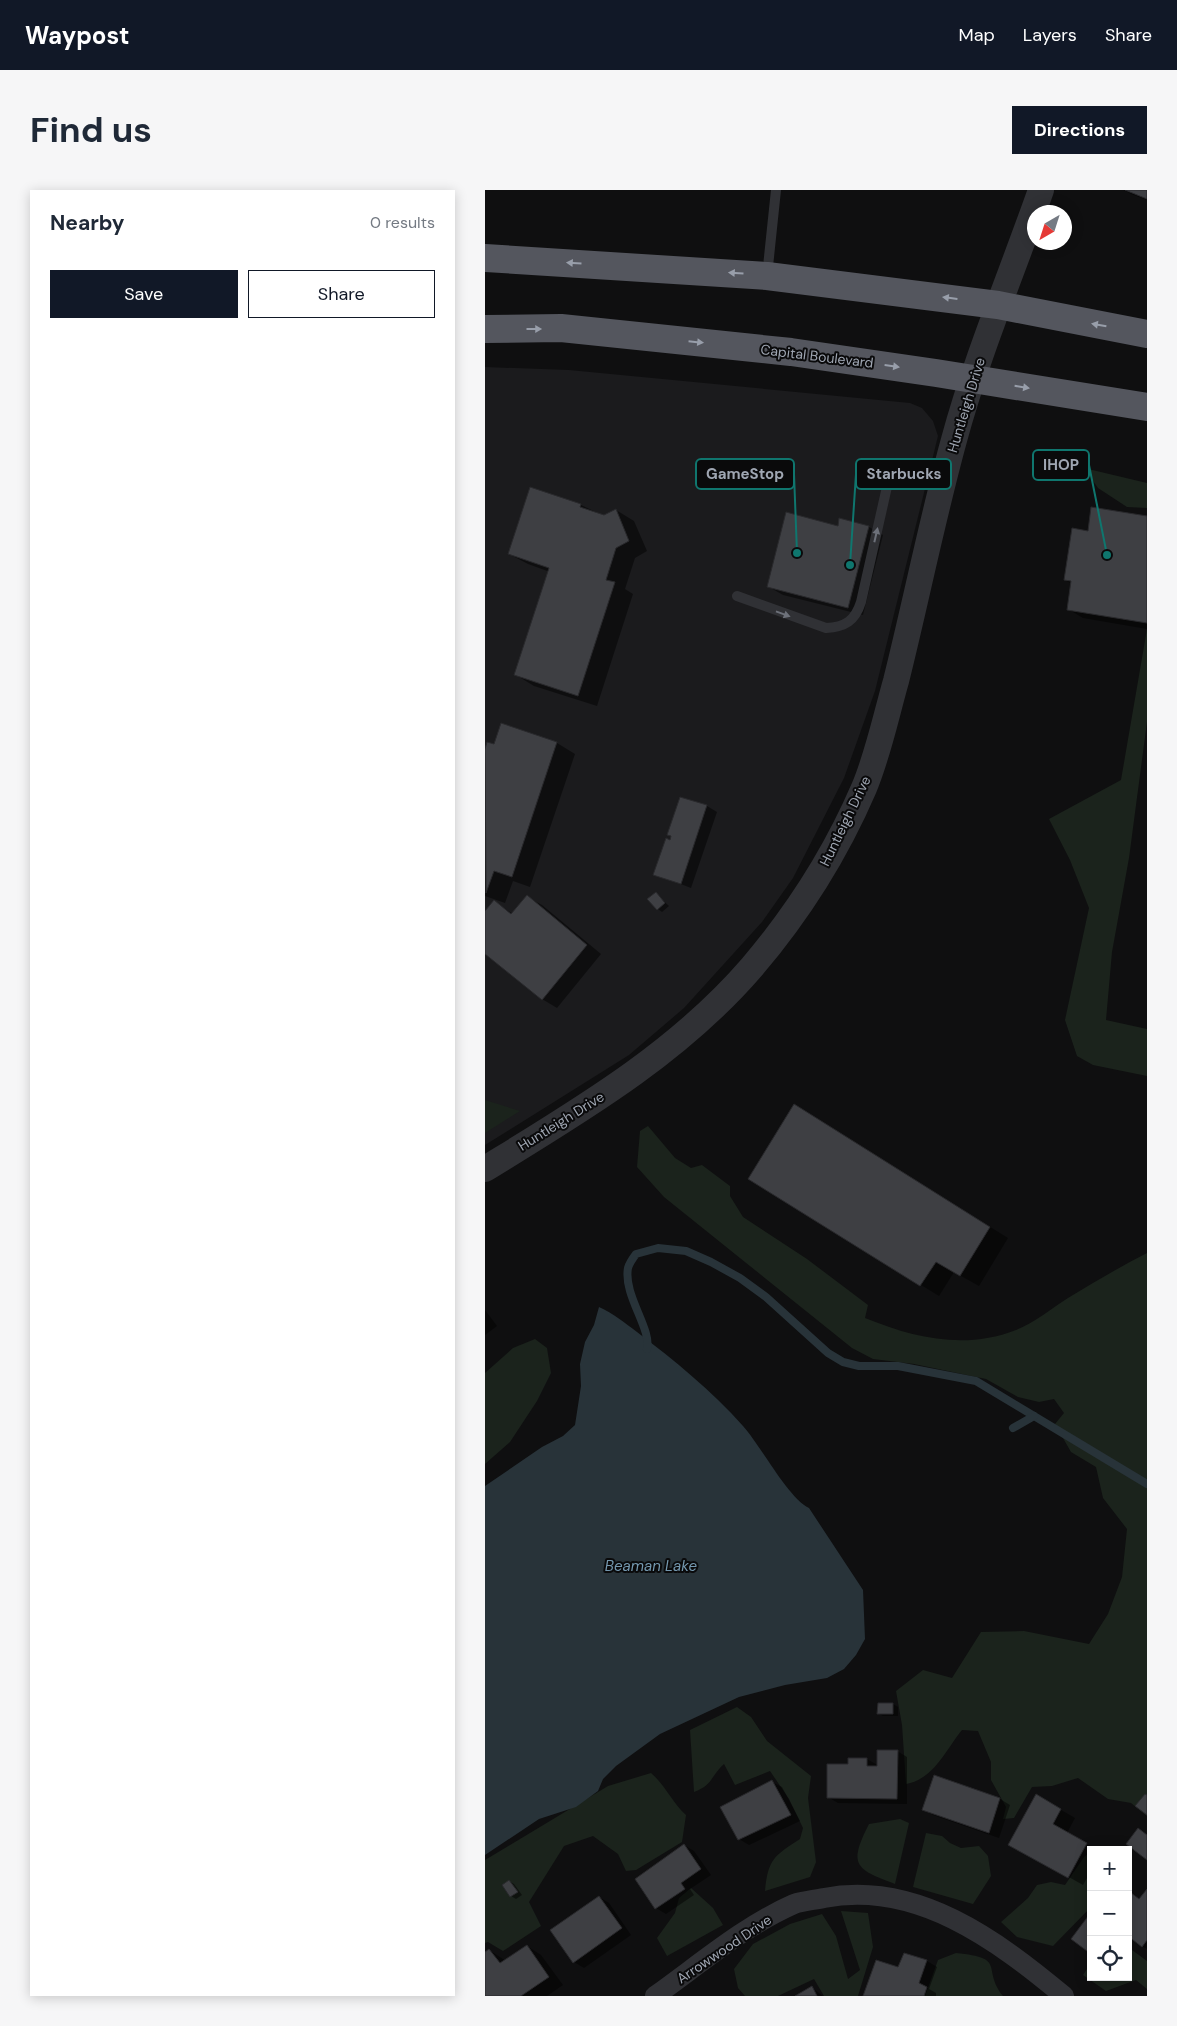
<!DOCTYPE html>
<meta charset="utf-8">
<style>
:root{--surface:#fff;--page:#f6f6f7;--text:#1f2937;--muted:#747a83;--line:#e0e1e3;--accent:#111827}
body{margin:0;font-family:"DM Sans",sans-serif;background:var(--page);color:var(--text)}
.controls{position:absolute;right:15px;bottom:15px;display:grid;overflow:hidden;border-radius:0px;box-shadow:0 2px 12px #0003}
.controls button{width:45px;height:45px;display:grid;place-items:center;padding:0;border:0;border-bottom:1px solid var(--line);background:var(--surface);color:var(--text);font:25px sans-serif}
.compass{position:absolute;left:542px;top:15px;width:45px;height:45px;border-radius:50%;background:var(--surface);box-shadow:0 2px 12px #0003;rotate:219deg}
.list{margin:0;padding:0;list-style:none}
h2{display:flex;justify-content:space-between;align-items:center;height:65px;margin:0;padding:0 20px;font-size:21px}
h2 small{font-size:16px;font-weight:400;color:var(--muted)}
.actions{display:flex;gap:10px;padding:15px 20px}
.actions a{flex:1;padding:11px 0;border:1px solid var(--accent);border-radius:0px;text-align:center;font-size:18px;color:var(--accent)}
.actions .main{background:var(--accent);color:#fff}
.icon{flex:none;width:28px;height:28px;fill:none;stroke:currentColor;stroke-width:2;stroke-linecap:round;stroke-linejoin:round}
.map{position:relative;flex:none;width:662px;height:1806px;overflow:hidden;border-radius:0px}
header{display:flex;align-items:center;gap:30px;box-sizing:border-box;height:70px;padding:0 25px;background:var(--accent);color:#fff}
header strong{font-size:24px}
nav{display:flex;gap:28px;margin-inline-start:auto;font-size:18px}
.intro{display:flex;align-items:center;justify-content:space-between;box-sizing:border-box;height:120px;padding:0 30px}
h1{margin:0;font-size:35px}
.button{padding:12px 22px;border-radius:0px;background:var(--accent);color:#fff;font-size:18px;font-weight:700}
main{display:flex;gap:30px;padding:0 30px}
aside{flex:1;background:var(--surface);border-radius:0px;box-shadow:0 2px 12px #0003}
.map>svg:first-child{display:block}
.built{fill:#1b1b1d}
.green{fill:#1b231c}
.water{fill:#283339}
.shadow{fill:#0007}
.lines{fill:none;stroke-linecap:round;stroke-linejoin:round}
.stream{stroke:#283339;stroke-width:8}
.building{fill:#3e3f43;stroke:#29292c}
.service{stroke:#303135;stroke-width:10}
.minor{stroke:#303135;stroke-width:20}
.tertiary{stroke:#303135;stroke-width:26}
.trunk{stroke:#54565e;stroke-width:28}
.oneway{fill:#989eaa}
.oneway2{fill:#6d717a}
.labels{text-anchor:middle;stroke-width:4;stroke-linejoin:round;paint-order:stroke}
.street-label{font-size:14px;fill:#9fa6b2;stroke:#0a0a0b}
.water-label{font-size:15px;font-style:italic;fill:#7498af;stroke:#0a0a0b}
.leader{fill:none;stroke:#0f766e;stroke-width:2}
.callout-dot{fill:#0f766e;stroke:#0a0a0b;stroke-width:2}
.callout{fill:#0a0a0b;stroke:#0f766e;stroke-width:2}
.callout-label{font-size:15px;text-anchor:middle;font-weight:bold;fill:#9fa6b2}
</style>
<header>
<strong>Waypost</strong>
<nav><a>Map</a><a>Layers</a><a>Share</a></nav>
</header>
<div class="intro"><h1>Find us</h1><a class="button">Directions</a></div>
<main>
<aside>
<h2>Nearby<small>0 results</small></h2>
<ul class="list">
</ul>
<div class="actions"><a class="main">Save</a><a>Share</a></div>
</aside>
<div class="map">
<svg width="662" height="1806" viewBox="0 0 662 1806">
<rect width="100%" height="100%" fill="#0f0f10"/>
<path class="built" d="M0,177L84,180L425,213L437,218L448,231L453,246L390,501L359,588L308,688L277,732L199,818L144,865L0,955Z"/>
<g class="green">
<path d="M599,278L662,293V318L642,317L613,298Z"/>
<path d="M662,439V532L644,668L627,762L621,830L662,839V886L608,875L592,866L580,830L604,718L585,670L564,629L636,590Z"/>
<path d="M0,910L35,921L0,943Z"/>
<path d="M163,936L190,968L206,978L217,975L245,996V1006L258,1027L322,1069L383,1115L380,1128C429,1148 480,1160 531,1140C549,1133 567,1118 583,1108C609,1092 635,1077 662,1063V1626L646,1613L623,1609L593,1588L567,1596L547,1597L529,1628L518,1629L521,1617L506,1590V1572L493,1541L477,1540C460,1561 449,1589 421,1594L417,1535L411,1501L438,1480L467,1488L496,1442L539,1441L604,1454L623,1424L637,1387L642,1339L618,1308L611,1277L586,1262L570,1234L579,1223L569,1209L554,1212L533,1207L501,1189L429,1174L388,1169L367,1158L179,1007L152,977L155,941Z"/>
<path d="M50,1149L62,1158L66,1183L52,1211L25,1252L0,1274V1183L28,1158Z"/>
<path d="M252,1517L266,1527L282,1551L326,1586L323,1608L331,1672L325,1687L280,1701C283,1669 289,1666 315,1649L318,1638L304,1609L285,1581L250,1595L239,1574C225,1587 228,1595 209,1602L205,1540Z"/>
<path d="M166,1583C181,1596 186,1611 201,1625L197,1652L151,1680L141,1681L133,1664L108,1646L79,1656L44,1712L56,1736L18,1761L3,1752L0,1753V1670L123,1596Z"/>
<path d="M415,1629L424,1633L410,1694C370,1679 363,1675 384,1634Z"/>
<path d="M441,1643L457,1646L465,1653L476,1658L494,1656L503,1666L506,1686L488,1714L428,1697Z"/>
<path d="M606,1662V1717L568,1756L532,1747L516,1732L543,1708L552,1695L566,1692L580,1695L599,1667Z"/>
<path d="M206,1698L228,1718L238,1735L182,1766L172,1748L190,1723L194,1708Z"/>
<path d="M356,1721L383,1723L388,1757L373,1806H339L329,1789L293,1806H260L253,1798L249,1779L268,1754L305,1734L337,1724L351,1746L363,1789L375,1780Z"/>
<path d="M643,1757L662,1771V1799L651,1790L621,1801L598,1785L606,1773V1787H643Z"/>
<path d="M471,1763C523,1768 496,1778 518,1806H440L453,1770Z"/>
</g>
<path class="water" d="M114,1117C128,1123 140,1133 152,1142C189,1170 227,1201 258,1236C276,1256 303,1308 324,1318L378,1400L380,1449L371,1465L359,1479L342,1488L300,1495L254,1507L175,1544L131,1576L118,1589L113,1601L91,1617L54,1629L0,1665V1296L57,1257L78,1246L90,1235L96,1196L95,1174L100,1152L109,1135Z"/>
<g class="shadow">
<path d="M639,0H662V10L646,4Z"/>
<path d="M96,315L119,326L131,320L149,331L162,361L150,368L140,399L148,404L112,516L49,496L31,485L65,382L43,374L24,364Z"/>
<path d="M662,327V439L598,428L583,419L587,394L580,390L604,342Z"/>
<path d="M354,337H384L398,345L378,425L298,405L284,397Z"/>
<path d="M17,535L72,553L90,564L45,697L28,691L20,713L0,706V563L3,553L10,556Z"/>
<path d="M196,608L222,616L232,622L206,698L170,684L187,646Z"/>
<path d="M171,704L184,716L177,722L173,719Z"/>
<path d="M42,707L57,715L116,764L72,818L57,809L0,762V723L9,712L28,724Z"/>
<path d="M328,927L523,1048L494,1096L469,1082L454,1106L264,989Z"/>
<path d="M0,1120L12,1136L0,1145Z"/>
<path d="M408,1514L413,1517V1526H398L394,1524Z"/>
<path d="M412,1561L422,1567V1614L353,1613L343,1607L364,1576L382,1569L394,1576Z"/>
<path d="M450,1586L515,1609L525,1615L514,1648L448,1625L438,1619Z"/>
<path d="M287,1592L297,1597L315,1631L264,1655L254,1649Z"/>
<path d="M552,1606L590,1628L582,1643L611,1660H606V1681L598,1695L525,1654Z"/>
<path d="M199,1655L209,1661L226,1685L205,1699L209,1705L181,1724L171,1718L151,1689Z"/>
<path d="M24,1691L29,1694L37,1705L31,1709L26,1706Z"/>
<path d="M662,1701V1759L657,1756L646,1704L655,1709Z"/>
<path d="M114,1707L124,1713L146,1745L99,1778L89,1772Z"/>
<path d="M42,1756L56,1765L78,1795L62,1806H0V1764L4,1760L21,1771Z"/>
<path d="M442,1771L452,1777L444,1799L451,1803V1806H380L413,1778Z"/>
<path d="M327,1798L338,1806H312Z"/>
</g>
<g class="lines">
<g class="stream">
<path d="M162,1159C167,1139 138,1105 143,1078C144,1074 148,1068 151,1064L173,1058L201,1061L226,1072L255,1088L281,1107L343,1163L358,1172L374,1176H413L491,1191L662,1294"/>
<path d="M528,1238L549,1226"/>
</g>
</g>
<g class="building">
<path d="M640,0H662V9Z"/>
<path d="M45,297L96,314L95,317L119,325L131,319L144,351L131,358L121,390L130,392L93,506L29,485L64,378L23,364Z"/>
<path d="M606,317L662,326V433L582,420L586,391L579,390L587,338L603,341Z"/>
<path d="M301,322L353,336L354,328L384,336L363,418L282,397Z"/>
<path d="M16,533L72,552L27,687L9,681L1,703L0,559L2,552L9,554Z"/>
<path d="M195,607L222,615L196,694L168,685L181,648L185,650L186,646L182,645Z"/>
<path d="M171,702L180,713L172,720L162,709Z"/>
<path d="M42,705L102,755L57,810L0,764V721L9,710L26,724Z"/>
<path d="M309,914L505,1037L475,1086L451,1072L435,1096L263,989Z"/>
<path d="M393,1513H408V1524H392Z"/>
<path d="M392,1560H413L412,1609L342,1608V1574H363V1568H382V1576H392Z"/>
<path d="M449,1585L515,1608L504,1643L437,1620Z"/>
<path d="M287,1590L306,1625L253,1650L235,1617Z"/>
<path d="M551,1604L576,1619L568,1634L602,1653L583,1688L523,1655Z"/>
<path d="M660,1604L662,1605V1625L650,1616Z"/>
<path d="M653,1638L662,1645V1670L641,1654Z"/>
<path d="M199,1654L216,1679L196,1693L200,1699L170,1719L150,1689Z"/>
<path d="M24,1690L33,1702L25,1707L17,1695Z"/>
<path d="M662,1699V1750L657,1757L643,1746V1705L645,1702L654,1709Z"/>
<path d="M114,1706L137,1738L88,1773L65,1740Z"/>
<path d="M604,1725L606,1726V1764L586,1749Z"/>
<path d="M42,1755L64,1787L36,1806H0V1762L4,1759L15,1773Z"/>
<path d="M419,1763L442,1770L434,1793L442,1797L439,1806H378L391,1770L413,1777Z"/>
<path d="M327,1796L332,1806H310Z"/>
</g>
<g class="lines">
<g class="service">
<path d="M282,86L291,0"/>
<path d="M252,406L341,438C360,437 370,431 376,412L404,288"/>
</g>
<path class="minor" d="M170,1806C215,1774 259,1736 309,1714C318,1711 330,1710 339,1708C431,1690 512,1750 579,1806"/>
<path class="tertiary" d="M0,979C96,920 193,863 267,777C313,723 351,663 379,598C393,565 401,526 411,491C431,411 447,330 469,250C492,165 527,83 556,0"/>
<g class="trunk">
<path d="M0,68L282,86L513,115L662,144"/>
<path d="M0,139L76,138L306,162L451,183L662,217"/>
</g>
</g>
<defs><path id="oneway-solid" d="M-6-.8H1V-3.2L6.5 0L1 3.2V.8H-6Z" transform="scale(1.25)"/></defs>
<g class="oneway">
<use href="#oneway-solid" transform="translate(89 73) rotate(-176)"/>
<use href="#oneway-solid" transform="translate(251 83) rotate(-176)"/>
<use href="#oneway-solid" transform="translate(465 108) rotate(-173)"/>
<use href="#oneway-solid" transform="translate(614 135) rotate(-170)"/>
<use href="#oneway-solid" transform="translate(49 139)"/>
<use href="#oneway-solid" transform="translate(211 152) rotate(6)"/>
<use href="#oneway-solid" transform="translate(407 176) rotate(8)"/>
<use href="#oneway-solid" transform="translate(537 197) rotate(9)"/>
</g>
<g class="oneway2">
<use href="#oneway-solid" transform="translate(391 345) rotate(-77)"/>
<use href="#oneway-solid" transform="translate(298 424) rotate(20)"/>
</g>
<g class="labels">
<g class="street-label">
<text transform="translate(332 166) rotate(7)" y="5">Capital Boulevard</text>
<text transform="translate(481 215) rotate(-73)" y="5">Huntleigh Drive</text>
<text transform="translate(360 631) rotate(-64)" y="5">Huntleigh Drive</text>
<text transform="translate(76 931) rotate(-32)" y="5">Huntleigh Drive</text>
<text transform="translate(239 1759) rotate(-34)" y="5">Arrowwood Drive</text>
</g>
<g class="water-label">
<text x="166" y="1381">Beaman Lake</text>
</g>
</g>
<path class="leader" d="M622 365L604 275M365 375L371 284M312 363L309 284"/>
<g class="callout-dot">
<circle cx="622" cy="365" r="5"/>
<circle cx="365" cy="375" r="5"/>
<circle cx="312" cy="363" r="5"/>
</g>
<g class="callout">
<rect x="548" y="260" width="56" height="30" rx="5"/>
<rect x="371" y="269" width="95" height="30" rx="5"/>
<rect x="211" y="269" width="98" height="30" rx="5"/>
</g>
<g class="callout-label">
<text x="576" y="280">IHOP</text>
<text x="419" y="289">Starbucks</text>
<text x="260" y="289">GameStop</text>
</g>
</svg>
<div class="controls">
<button>+</button>
<button>−</button>
<button><svg class="icon" aria-label="locate" viewBox="0 0 24 24"><circle cx="12" cy="12" r="6"/><path d="M12 2v4M12 18v4M2 12h4M18 12h4"/></svg></button>
</div>
<svg class="compass" viewBox="-18 -18 36 36"><path d="M0-13l5 13h-10z" fill="#e53935"/><path d="M0 13l5-13h-10z" fill="#747a83"/></svg>
</div>
</main>
